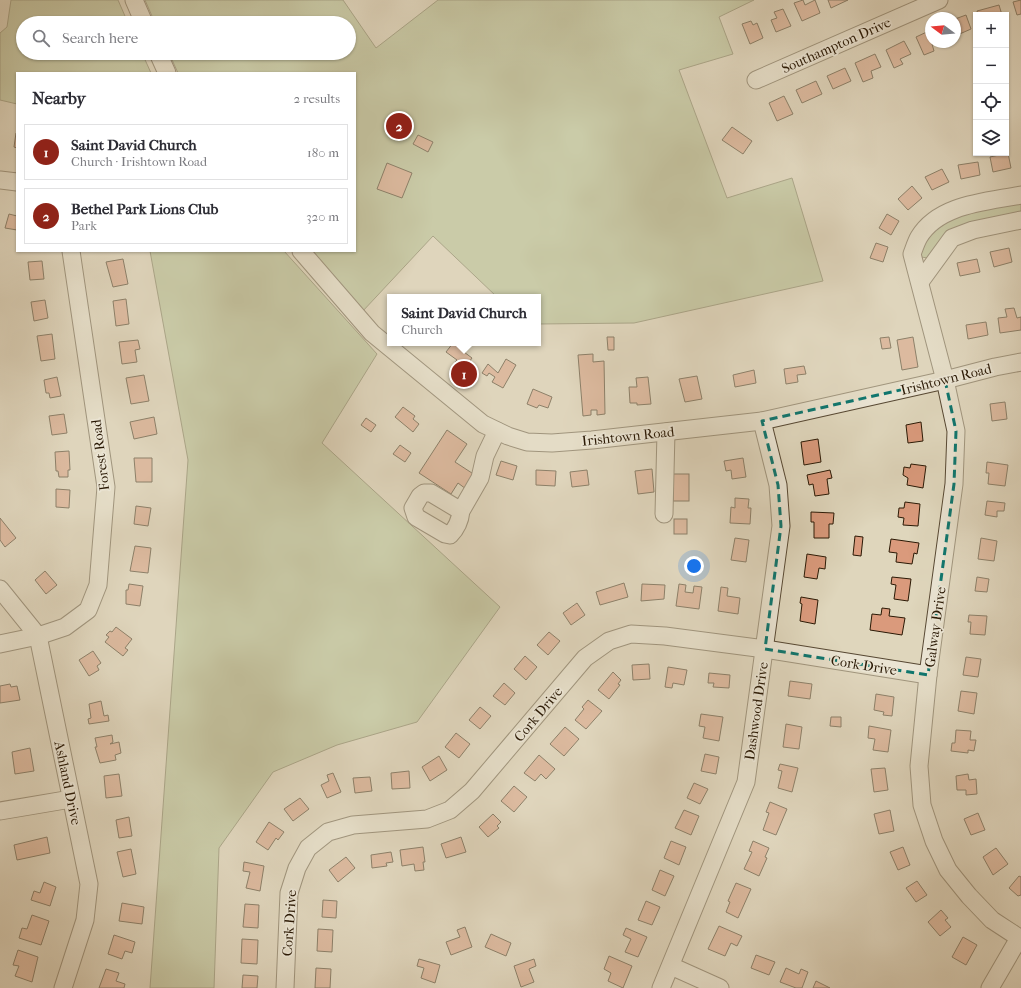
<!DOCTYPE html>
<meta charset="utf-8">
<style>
:root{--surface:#fff;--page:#f2f2f3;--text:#2b2b33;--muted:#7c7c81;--line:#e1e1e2;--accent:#8f2418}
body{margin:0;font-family:"IM FELL French Canon",serif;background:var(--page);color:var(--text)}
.controls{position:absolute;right:12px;top:12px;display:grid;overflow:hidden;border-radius:0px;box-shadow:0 1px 3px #0004}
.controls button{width:36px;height:36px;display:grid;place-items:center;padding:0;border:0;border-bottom:1px solid var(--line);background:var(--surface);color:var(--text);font:20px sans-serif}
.compass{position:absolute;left:925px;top:12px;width:36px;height:36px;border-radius:50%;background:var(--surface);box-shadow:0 1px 3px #0004;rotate:286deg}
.you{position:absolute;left:694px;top:566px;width:14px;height:14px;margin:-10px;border:3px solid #fff;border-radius:50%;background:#1a73e8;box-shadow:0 0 0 6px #1a73e833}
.badge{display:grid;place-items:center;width:26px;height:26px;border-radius:50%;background:var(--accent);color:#fff;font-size:13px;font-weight:700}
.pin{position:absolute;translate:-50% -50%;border:2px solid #fff;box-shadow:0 1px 4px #0006}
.popup{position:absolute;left:387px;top:294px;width:154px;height:52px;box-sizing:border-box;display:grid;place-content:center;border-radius:0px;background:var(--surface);filter:drop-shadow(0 1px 3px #0005);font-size:13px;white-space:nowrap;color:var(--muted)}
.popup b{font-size:15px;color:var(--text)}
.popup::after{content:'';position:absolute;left:50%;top:100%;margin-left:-8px;border:8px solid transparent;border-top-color:var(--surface)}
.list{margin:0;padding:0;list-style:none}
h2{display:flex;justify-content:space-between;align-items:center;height:52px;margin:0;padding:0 16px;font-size:17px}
h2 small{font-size:13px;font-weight:400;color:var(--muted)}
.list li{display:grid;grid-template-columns:26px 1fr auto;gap:12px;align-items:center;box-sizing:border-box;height:56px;margin:0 8px 8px;padding:0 8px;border:1px solid var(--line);border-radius:0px}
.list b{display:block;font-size:15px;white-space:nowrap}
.list p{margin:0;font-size:13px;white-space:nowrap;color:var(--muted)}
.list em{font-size:13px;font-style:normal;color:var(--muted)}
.icon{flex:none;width:22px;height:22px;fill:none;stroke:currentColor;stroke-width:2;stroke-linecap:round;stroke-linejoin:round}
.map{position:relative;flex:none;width:1021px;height:988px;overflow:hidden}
.search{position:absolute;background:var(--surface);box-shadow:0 1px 3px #0004;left:16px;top:16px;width:340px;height:44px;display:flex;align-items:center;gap:10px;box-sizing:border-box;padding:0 14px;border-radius:22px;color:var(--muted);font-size:15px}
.panel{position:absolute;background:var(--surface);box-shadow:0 1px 3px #0004;left:16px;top:72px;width:340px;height:180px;border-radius:0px}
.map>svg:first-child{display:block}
.green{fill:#b1be91;stroke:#6e6c4b}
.building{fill:#da9a7c;stroke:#2a1905}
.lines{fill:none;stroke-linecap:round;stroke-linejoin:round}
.minor-casing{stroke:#574833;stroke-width:19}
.minor{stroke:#eae4d3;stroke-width:17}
.marked{fill:none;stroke:#0f766e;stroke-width:3;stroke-dasharray:8 5;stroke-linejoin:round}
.labels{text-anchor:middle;stroke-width:3.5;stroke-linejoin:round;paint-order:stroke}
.street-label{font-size:14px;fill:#2a1905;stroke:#eae4d3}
</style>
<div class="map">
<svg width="1021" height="988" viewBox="0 0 1021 988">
<rect width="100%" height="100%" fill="#dfd6bc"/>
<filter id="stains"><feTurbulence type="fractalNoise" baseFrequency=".005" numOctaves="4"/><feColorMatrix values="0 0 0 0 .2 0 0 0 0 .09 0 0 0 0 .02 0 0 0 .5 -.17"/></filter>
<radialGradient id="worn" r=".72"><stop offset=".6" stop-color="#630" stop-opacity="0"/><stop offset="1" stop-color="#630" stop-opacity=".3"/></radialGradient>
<g class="green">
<path d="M11,0H118L128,23H23V53H142L151,73H17V104L0,100V33L7,27Z"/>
<path d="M145,0H343L376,48L438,0H754L719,17L733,54L679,70L727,198L792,178L823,281L634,323L538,324V297H497L433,236L362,312L311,251H355V73H178L169,53H349V23H155Z"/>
<path d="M1021,199V215L928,258L921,257L918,247L947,217Z"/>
<path d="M150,251H284L377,354L322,443L500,607L417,722L337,745L273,772L219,848L214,988H150L188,460Z"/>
</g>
<g class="building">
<path d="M803,0L805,5L815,0L820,13L802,21L794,3Z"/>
<path d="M828,0H848L831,8Z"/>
<path d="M1021,0V14L1017,15L1013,2Z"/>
<path d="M999,5L1002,15H978L977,11Z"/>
<path d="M783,9L791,26L776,32L771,20L777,18L774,12Z"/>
<path d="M966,15L971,29L955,36V19Z"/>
<path d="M751,21L753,25L757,23L763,38L750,44L742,24Z"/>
<path d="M931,30V42H936L932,44L934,51L924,55L916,37Z"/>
<path d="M904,41L911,54L900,59L903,64L894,68L886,50Z"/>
<path d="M875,54L881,67L871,71L873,78L863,82L855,63Z"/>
<path d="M845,68L851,81L833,89L827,76Z"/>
<path d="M816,81L822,94L802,103L796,90Z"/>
<path d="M784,96L793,114L777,121L769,103Z"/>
<path d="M732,127L752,141L743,154L722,140Z"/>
<path d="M16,133H17V148L14,147Z"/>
<path d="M418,135L433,142L428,152L413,144Z"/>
<path d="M1008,153L1011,168L993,172L990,157Z"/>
<path d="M978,162L980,175L961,179L958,165Z"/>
<path d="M387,163L412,173L402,198L377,189Z"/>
<path d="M942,169L949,182L932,190L925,177Z"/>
<path d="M912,186L922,198L908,210L898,199Z"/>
<path d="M9,214L17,216V230L5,228Z"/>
<path d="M887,214L899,221L891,235L879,228Z"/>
<path d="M876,243L888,247L883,262L870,258Z"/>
<path d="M1009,248L1012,262L994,267L990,252Z"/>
<path d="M123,259L128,284L113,287L106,262Z"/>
<path d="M977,259L980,272L960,276L957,263Z"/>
<path d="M42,261L44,279L30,280L28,262Z"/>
<path d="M126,299L129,324L116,326L113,301Z"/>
<path d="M45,300L48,318L34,321L31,302Z"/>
<path d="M1014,308L1017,318L1021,317V330L1000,333L998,318L1007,317L1005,309Z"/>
<path d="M986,322L988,335L968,339L966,325Z"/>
<path d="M52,334L55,359L41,361L37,336Z"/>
<path d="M607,337H614V350H608Z"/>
<path d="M889,337L891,348L882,349L880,338Z"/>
<path d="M913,337L918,367L902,370L897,340Z"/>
<path d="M138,340L140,349L135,350L137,362L122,364L119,342Z"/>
<path d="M453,343H459L467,348L464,352L472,358L464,369L455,362L457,360L446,352Z"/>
<path d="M593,354V362L604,361L605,414L597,415V410H591V415L583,416L578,355Z"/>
<path d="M506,359L516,365L503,388L492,382L495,377L489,373L487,376L482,373L488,364L498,373Z"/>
<path d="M804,366L806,374L797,375L798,382L786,384L784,369Z"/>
<path d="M754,370L756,383L735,387L733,375Z"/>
<path d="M144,375L149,401L131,404L126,378Z"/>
<path d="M697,376L702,399L685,402L679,379Z"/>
<path d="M57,377L61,396L50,398L49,393H46L44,380Z"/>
<path d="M648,377L651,404L637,405V403H630L629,387H637L636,378Z"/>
<path d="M533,389L552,397L548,408L539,405L537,408L527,404Z"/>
<path d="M1005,402L1007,419L992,421L990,404Z"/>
<path d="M403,407L415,416L413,419L419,424L413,432L395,417Z"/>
<path d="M64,414L67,433L52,435L49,416Z"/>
<path d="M154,417L157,434L134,439L130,422Z"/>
<path d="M366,418L376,425L371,432L361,425Z"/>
<path d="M921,422L923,441L908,443L906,425Z"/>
<path d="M447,430L467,444L455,462L475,475L466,489L458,483L451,494L419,473Z"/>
<path d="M818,439L821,462L804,465L801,442Z"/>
<path d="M400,445L411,453L405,462L393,454Z"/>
<path d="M69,451L70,470H68V477H59L58,471H56L55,452Z"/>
<path d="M134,458H152V482H136Z"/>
<path d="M743,458L746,477L732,479L731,470L726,471L724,461Z"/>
<path d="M501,461L517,466L513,480L496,475Z"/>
<path d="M987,462L1008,465L1005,486L988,484L989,473H986Z"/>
<path d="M911,464L926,466L923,488L907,485L908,478L903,475L904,467L910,468Z"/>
<path d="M652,469L654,492L638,494L635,471Z"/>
<path d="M536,470L556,471L555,486L536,485Z"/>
<path d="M587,470L589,485L572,487L570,472Z"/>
<path d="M830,470L832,478L827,479L829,494L815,496L813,484L809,485L807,475Z"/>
<rect x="673" y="474" width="16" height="27"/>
<path d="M56,489L70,490L69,508L56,507Z"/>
<path d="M735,498L749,499L748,508H751L750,524L730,523L731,507L735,508Z"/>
<path d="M987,501L1005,503L1004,511H997V517L985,515Z"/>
<path d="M905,502L920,504L918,526L903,525L904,518L898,517L899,508H904Z"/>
<path d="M136,506L151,508L148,526L134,524Z"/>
<path d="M811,512L834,513L833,524H829V538H814V522H811Z"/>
<path d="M0,518L16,538L5,547L0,540Z"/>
<rect x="674" y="519" width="13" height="15"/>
<path d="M855,536L863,537L861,556L853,555Z"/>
<path d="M735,538L749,540L746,562L731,560Z"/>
<path d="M981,538L997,541L994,561L978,559Z"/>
<path d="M891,539L919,543L917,554L914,553L912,564L896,562L897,553L889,552Z"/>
<path d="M135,546L151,548L148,573L130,571Z"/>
<path d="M807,554L826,557L825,569L819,568L817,579L804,577Z"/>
<path d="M45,571L57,585L46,594L35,580Z"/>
<path d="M892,577L911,579L908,601L894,599L896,585L891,584Z"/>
<path d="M977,577L989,579L987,592L975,591Z"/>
<path d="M624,583L628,597L600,605L596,592Z"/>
<path d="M129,584L143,586L140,606L126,604V590H128Z"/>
<path d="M642,584L665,585L664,599L641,601Z"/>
<path d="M679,584L686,585L685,592L693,593L694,586L702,587L699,609L676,606Z"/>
<path d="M721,587L728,588L727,596L740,598L738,614L718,611Z"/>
<path d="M801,597L818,600L815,624L800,621L802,604L800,603Z"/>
<path d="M577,603L585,615L571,625L563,613Z"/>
<path d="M882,608L890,609L889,616L905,618L902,635L870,630L872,614L881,615Z"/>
<path d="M969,615L987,616L985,635L970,634L971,622H968Z"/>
<path d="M116,627L132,639L125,648L128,650L123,656L105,642L109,637L106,635L110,631L112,632Z"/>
<path d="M549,632L560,641L548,655L537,645Z"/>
<path d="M93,651L101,663L97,666L99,670L89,676L79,660Z"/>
<path d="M525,656L537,667L526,680L514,669Z"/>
<path d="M966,657L981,659L978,677L963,675Z"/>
<path d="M649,664L650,679L633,680L632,665Z"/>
<path d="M668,667L687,670L684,685L673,683L672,688L665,687Z"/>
<path d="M613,672L621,680L618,684L620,685L609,699L598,690Z"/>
<path d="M709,673L730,675L729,688L713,687L714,683H708Z"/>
<path d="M790,681L812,684L810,699L788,696Z"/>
<path d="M504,683L515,693L505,705L493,696Z"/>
<path d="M10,684L11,687L17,686L20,700L0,703V686Z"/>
<path d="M961,691L977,693L974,714L958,711Z"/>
<path d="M876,694L894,697L892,716L883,715L884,712L874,710Z"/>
<path d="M588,700L602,711L586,729L575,720L584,709L582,707Z"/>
<path d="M101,701L104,716L108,715L109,721L89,724L88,719L91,718L89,704Z"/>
<path d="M480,707L491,716L480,729L469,720Z"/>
<path d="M701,714L723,717L719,741L703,738L705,727L699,726Z"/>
<path d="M831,717H841V727L830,726Z"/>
<path d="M786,724L802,727L799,749L783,747Z"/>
<path d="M869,726L891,730L888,752L873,750L875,739L868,738Z"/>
<path d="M565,727L579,739L564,756L550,744Z"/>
<path d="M956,730L971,731L970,740H976L974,751L968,750V753L951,751L952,743H955Z"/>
<path d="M456,733L470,744L459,758L445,747Z"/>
<path d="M112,735L113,742L110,744L119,742L121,753L115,755L116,760L100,763L95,747H97L95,738Z"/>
<path d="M30,748L34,771L15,774L12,752Z"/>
<path d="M705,754L719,757L716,774L701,771Z"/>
<path d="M539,755L555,769L546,779L541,774L535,781L524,773Z"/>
<path d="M439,756L447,770L430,781L422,767Z"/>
<path d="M780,764L798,768L792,792L778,788L782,771L778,770Z"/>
<path d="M885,768L888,790L874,792L871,769Z"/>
<path d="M409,771L410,788L392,789L391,773Z"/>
<path d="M333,773L341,792L327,798L321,785L329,781L327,775Z"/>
<path d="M119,774L122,796L106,798L104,776Z"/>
<path d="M968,774L969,780L976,779L977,794L966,795V790H957L956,776Z"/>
<path d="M370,777L372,791L355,793L353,778Z"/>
<path d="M694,783L708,789L700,804L687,798Z"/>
<path d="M514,786L527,797L514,812L501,801Z"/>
<path d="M300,798L309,809L293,821L284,809Z"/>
<path d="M770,802L787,809L776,835L763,830L769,813L766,812Z"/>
<path d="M684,810L699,816L691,835L675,828Z"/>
<path d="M890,810L894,831L879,834L874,814Z"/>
<path d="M978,813L985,830L971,835L964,819Z"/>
<path d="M493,814L501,822L497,826L499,828L488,837L479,827Z"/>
<path d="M129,817L132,836L119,838L116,820Z"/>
<path d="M269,822L284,832L278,840L276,838L268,850L256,842Z"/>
<path d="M47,837L50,853L17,860L14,845Z"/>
<path d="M461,837L466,852L446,858L441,844Z"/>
<path d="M671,841L686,847L679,865L664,858Z"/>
<path d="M753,841L769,848L765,857L767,858L759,876L744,869L752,852L749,851Z"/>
<path d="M423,847L425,862H423L424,870L415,871L414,864L402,866L400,850Z"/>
<path d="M903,847L910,865L898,870L890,852Z"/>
<path d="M996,848L1008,864L993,875L983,857Z"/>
<path d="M131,849L136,874L123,877L117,852Z"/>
<path d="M391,852L393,862L386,863L387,866L372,868L371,855Z"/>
<path d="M346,857L355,868L338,882L329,870Z"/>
<path d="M244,862L264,866L260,891L246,888L250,872L243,871Z"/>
<path d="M660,870L674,876L665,896L652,890Z"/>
<path d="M1019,876L1021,877V895L1018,896L1009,888Z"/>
<path d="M917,881L927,895L916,902L906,888Z"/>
<path d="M44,882L56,887L50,906L31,900L34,891L40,893Z"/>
<path d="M736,883L751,889L738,918L726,912L730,902L728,901Z"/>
<path d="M323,900L337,901L336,918L322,917Z"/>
<path d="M646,901L660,907L652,925L638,920Z"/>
<path d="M122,903L144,907L142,924L119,921Z"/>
<path d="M245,904L259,905L258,928L243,927Z"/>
<path d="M941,910L948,918L945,920L951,927L940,936L928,922Z"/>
<path d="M32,915L49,921L41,945L19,938L22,928L27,929Z"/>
<path d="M719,926L742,936L737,946L731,943L725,956L708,949Z"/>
<path d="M465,927L472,947L451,955L446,942L460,937L457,930Z"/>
<path d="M626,928L647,937L638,957L625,952L631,939L623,935Z"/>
<path d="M318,929L333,930L332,952L317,951Z"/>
<path d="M491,934L511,943L506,956L485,947Z"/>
<path d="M114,935L135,942L132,953L125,951L122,959L108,954Z"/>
<path d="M963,937L977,945L966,965L952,957Z"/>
<path d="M242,939L258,940L257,964L241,963Z"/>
<path d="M18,950L38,957L32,982L15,976L19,966L13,965Z"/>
<path d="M756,955L775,962L769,975L751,968Z"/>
<path d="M609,956L632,966L623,988L608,981L611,973L604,969Z"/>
<path d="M419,959L440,965L435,983L421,978L424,968L417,966Z"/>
<path d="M534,959L536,966L529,969L534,982L521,987L514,966Z"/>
<path d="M316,968L331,969L330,988H315Z"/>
<path d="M786,968L799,974L801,969L808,972L802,988H796L780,982Z"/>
<path d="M106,969L119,973L116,981L125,984L124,988H99Z"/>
<path d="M243,975L258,976L257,988H242Z"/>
<path d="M816,981L830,988H813Z"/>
</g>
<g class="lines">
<defs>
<g id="minor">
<path d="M134,0L144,23"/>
<path d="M158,53L167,73"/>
<path d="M756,80L939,0"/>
<path d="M0,180L17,182"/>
<path d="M1021,195C986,202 939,204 919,237C916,242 914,249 912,254L945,380L956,431L954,484L928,675L919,766L922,805L934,841L948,870L969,896L992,920L1021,939"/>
<path d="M301,251L372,333L483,424L508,436L527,442L552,443L592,440L762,421L945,380L995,367L1021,362"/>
<path d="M920,282L952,238L973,230L1021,220"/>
<path d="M461,511C460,521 457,528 450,535L445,534L416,517L413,508L420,496L424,493H431L461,511L480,478L485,456L497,431"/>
<path d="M664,514L666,432"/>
<path d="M0,589L38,636L89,884L85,920L63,988"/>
<path d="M0,644L38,636L65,627L88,610L98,585L106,487L71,251"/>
<path d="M0,811L71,799"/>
<path d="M671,966L720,988"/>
<path d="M285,988L289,893L297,868L308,848L328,832L353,825L427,819L450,810L472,791L585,658L609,641L631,634L665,636L765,649L928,675"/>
<path d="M661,988L746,782L781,526L778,485L762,421"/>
<path d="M990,988L1019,938"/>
</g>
</defs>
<use href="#minor" class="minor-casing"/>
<use href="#minor" class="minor"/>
</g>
<path d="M0 0H1021V988H0ZM945,380L956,431L954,484L928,675L765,649L781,526L778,485L762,421Z" fill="#dfd6bc" fill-opacity=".55" fill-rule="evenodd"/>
<path class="marked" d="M945,380L956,431L954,484L928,675L765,649L781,526L778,485L762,421Z"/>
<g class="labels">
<g class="street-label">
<text transform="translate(836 45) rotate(-24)" y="5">Southampton Drive</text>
<text transform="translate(946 379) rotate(-14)" y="5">Irishtown Road</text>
<text transform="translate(628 436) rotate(-6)" y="5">Irishtown Road</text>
<text transform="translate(100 455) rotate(-97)" y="5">Forest Road</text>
<text transform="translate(935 627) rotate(-82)" y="5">Galway Drive</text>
<text transform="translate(864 665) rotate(9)" y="5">Cork Drive</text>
<text transform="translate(756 711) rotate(-82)" y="5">Dashwood Drive</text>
<text transform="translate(538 714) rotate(-50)" y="5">Cork Drive</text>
<text transform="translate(68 783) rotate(78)" y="5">Ashland Drive</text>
<text transform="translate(289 923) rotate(-86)" y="5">Cork Drive</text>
</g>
</g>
<rect width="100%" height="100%" filter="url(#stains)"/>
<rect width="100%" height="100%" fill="url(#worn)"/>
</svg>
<div class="controls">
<button>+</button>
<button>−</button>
<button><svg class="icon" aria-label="locate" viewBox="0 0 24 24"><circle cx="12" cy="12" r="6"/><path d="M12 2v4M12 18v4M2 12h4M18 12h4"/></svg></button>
<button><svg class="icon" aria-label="layers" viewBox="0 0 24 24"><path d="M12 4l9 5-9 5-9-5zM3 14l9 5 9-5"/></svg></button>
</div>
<svg class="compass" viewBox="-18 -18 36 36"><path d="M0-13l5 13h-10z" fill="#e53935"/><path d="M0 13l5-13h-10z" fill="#7c7c81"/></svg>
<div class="you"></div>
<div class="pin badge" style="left:464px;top:374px">1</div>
<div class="popup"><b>Saint David Church</b>Church</div>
<div class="pin badge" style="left:399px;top:126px">2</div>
<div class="search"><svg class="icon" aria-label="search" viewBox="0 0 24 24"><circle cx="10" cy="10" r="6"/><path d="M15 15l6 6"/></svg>Search here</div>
<section class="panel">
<h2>Nearby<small>2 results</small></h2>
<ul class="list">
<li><span class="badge">1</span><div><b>Saint David Church</b><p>Church · Irishtown Road</p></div><em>180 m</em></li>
<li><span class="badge">2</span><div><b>Bethel Park Lions Club</b><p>Park</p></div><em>320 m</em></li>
</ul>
</section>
</div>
